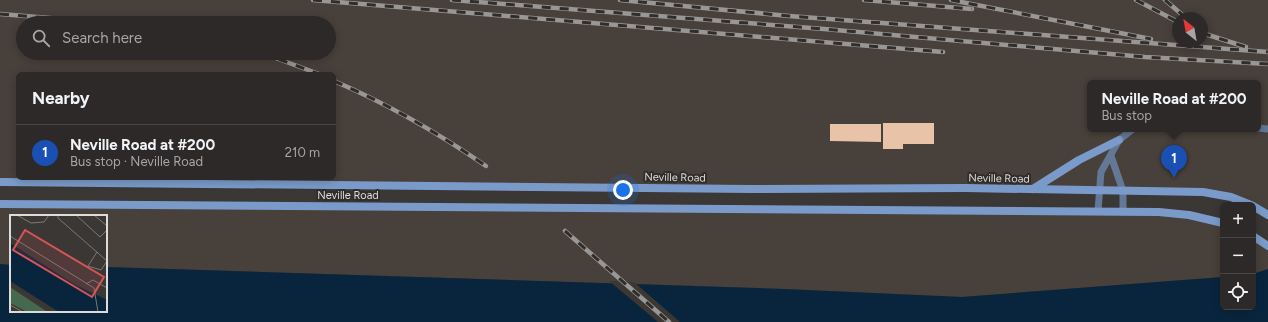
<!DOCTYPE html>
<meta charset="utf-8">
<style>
:root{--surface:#2c2928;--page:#383534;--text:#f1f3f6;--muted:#a6a6a8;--line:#484545;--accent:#c7a6ef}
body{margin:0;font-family:Figtree,sans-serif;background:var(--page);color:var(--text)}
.controls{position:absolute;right:12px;bottom:12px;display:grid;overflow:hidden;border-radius:6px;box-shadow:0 2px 10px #0003}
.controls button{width:36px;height:36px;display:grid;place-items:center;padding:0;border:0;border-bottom:1px solid var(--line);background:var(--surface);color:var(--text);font:20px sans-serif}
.compass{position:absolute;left:1172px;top:12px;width:36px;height:36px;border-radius:50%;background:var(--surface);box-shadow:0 2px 10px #0003;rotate:329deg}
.you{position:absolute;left:623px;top:190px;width:14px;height:14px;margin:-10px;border:3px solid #fff;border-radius:50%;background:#1a73e8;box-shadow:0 0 0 6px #1a73e833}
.badge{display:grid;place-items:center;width:26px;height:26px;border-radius:50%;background:var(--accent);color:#fff;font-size:13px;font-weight:700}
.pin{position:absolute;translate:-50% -33px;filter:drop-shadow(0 1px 2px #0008)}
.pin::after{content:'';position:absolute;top:21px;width:14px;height:12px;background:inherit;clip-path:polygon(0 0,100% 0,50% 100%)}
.popup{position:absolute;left:1087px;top:80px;width:174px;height:52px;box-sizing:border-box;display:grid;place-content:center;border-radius:6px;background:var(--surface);filter:drop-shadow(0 1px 3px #0005);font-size:13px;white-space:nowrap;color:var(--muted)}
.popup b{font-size:15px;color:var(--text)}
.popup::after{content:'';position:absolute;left:50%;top:100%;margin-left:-8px;border:8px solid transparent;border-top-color:var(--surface)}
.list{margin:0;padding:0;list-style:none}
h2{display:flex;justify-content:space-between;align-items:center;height:52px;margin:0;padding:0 16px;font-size:17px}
h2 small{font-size:13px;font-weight:400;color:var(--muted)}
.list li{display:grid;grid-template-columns:26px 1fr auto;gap:12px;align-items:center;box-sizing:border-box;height:56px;padding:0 16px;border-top:1px solid var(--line)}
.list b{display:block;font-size:15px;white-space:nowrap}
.list p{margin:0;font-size:13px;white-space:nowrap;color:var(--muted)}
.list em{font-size:13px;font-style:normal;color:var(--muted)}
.icon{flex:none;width:22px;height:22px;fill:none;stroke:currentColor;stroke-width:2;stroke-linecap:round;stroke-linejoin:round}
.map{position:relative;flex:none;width:1268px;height:322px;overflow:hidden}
.search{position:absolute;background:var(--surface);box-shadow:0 2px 10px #0003;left:16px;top:16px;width:320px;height:44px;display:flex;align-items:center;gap:10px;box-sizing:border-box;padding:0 14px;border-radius:22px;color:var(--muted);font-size:15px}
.panel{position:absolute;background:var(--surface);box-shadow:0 2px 10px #0003;left:16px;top:72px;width:320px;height:108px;border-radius:6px}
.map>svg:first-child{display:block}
.built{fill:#48403a;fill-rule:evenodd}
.water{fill:#09253d}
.pier{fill:#3a3735}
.building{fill:#e9c3a8}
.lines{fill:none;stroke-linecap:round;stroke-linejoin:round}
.service{stroke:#637896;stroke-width:7}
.secondary{stroke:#7a9bca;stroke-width:8}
.rail-casing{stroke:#999795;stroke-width:4.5}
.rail{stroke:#302d2b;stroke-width:3;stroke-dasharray:9;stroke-linecap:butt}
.labels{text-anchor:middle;stroke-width:4;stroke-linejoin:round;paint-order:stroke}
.street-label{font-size:11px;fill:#dedcdb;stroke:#302d2b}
.inset-road{fill:none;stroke:#7c7977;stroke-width:1}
.view{fill:#d85555;fill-opacity:0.15;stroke:#d85555;stroke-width:2}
.inset-edge{fill:none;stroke:#dedcdb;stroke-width:2}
</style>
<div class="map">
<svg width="1268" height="322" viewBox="0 0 1268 322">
<rect width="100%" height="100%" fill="#3a3735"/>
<g class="built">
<path d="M0,0H1268V215L1253,206L1203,192L0,182ZM1178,18H1202V42H1178ZM23,23H329V53H23ZM18,74H334V178H18ZM1090,83H1258V129H1090Z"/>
<path d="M0,204L1159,212L1223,223V277L962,297L784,289L106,267V216H11V265L0,264Z"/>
<path d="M1253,236L1268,246V269L1253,274Z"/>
</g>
<path class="water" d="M0,264L11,265V311H106V267L784,289L962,297L1223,277V307H1253V274L1268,269V322H0Z"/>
<path class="pier" d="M609,281L634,282L680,322H658Z"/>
<g class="building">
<path d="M883,123H934V144H903V149H883Z"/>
<path d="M830,124H881V142L830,141Z"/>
</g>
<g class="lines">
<g class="service">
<path d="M1258,128L1268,129"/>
<path d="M1111,156L1123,191V212"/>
<path d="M1098,211L1101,172L1119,140L1133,129"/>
</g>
<g class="secondary">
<path d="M0,182L752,189L965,188L1203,192L1231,197L1251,205"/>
<path d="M1033,189L1079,160L1119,140"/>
<path d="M0,204L1159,212L1189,215L1223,223"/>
<path d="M1253,206L1268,215"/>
<path d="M1253,236L1268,246"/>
</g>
<defs>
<g id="rail">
<path d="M313,0L943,52"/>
<path d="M452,0L824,29L1145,57L1268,64"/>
<path d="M620,0L789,16L1268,52"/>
<path d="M864,0L972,9"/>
<path d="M951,0L1151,39"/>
<path d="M1136,0L1178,22"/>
<path d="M1165,0L1186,18"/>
<path d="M0,14L112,23"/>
<path d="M1202,33L1246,47"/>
<path d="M262,53L319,74"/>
<path d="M334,81C388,104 438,133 486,166"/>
<path d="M565,231L669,322"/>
</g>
</defs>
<use href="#rail" class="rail-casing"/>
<use href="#rail" class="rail"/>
</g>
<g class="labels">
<g class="street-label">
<text transform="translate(675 177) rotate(1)" y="4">Neville Road</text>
<text transform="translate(999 178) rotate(1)" y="4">Neville Road</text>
<text x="348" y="199">Neville Road</text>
</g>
</g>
<g transform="translate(10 215)">
<rect width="97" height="97" fill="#3a3735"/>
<path d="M0,72L36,96L38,97H17L0,88Z" fill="#46684f"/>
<path d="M0,28L64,69L97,85V97H49L0,66Z" fill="#09253d"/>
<path class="inset-road" d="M7,0L21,8L34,7L39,0M48,0V3L97,46M66,0L90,22L97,15M84,0L97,11M0,21L84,73L88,97M87,37L78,51L91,55L97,46M76,69L83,65L97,73M0,90L13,97"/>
<path class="view" d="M15,15L94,62L82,82L3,35Z"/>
<rect width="97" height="97" class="inset-edge"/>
</g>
</svg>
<div class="controls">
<button>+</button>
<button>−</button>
<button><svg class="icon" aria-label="locate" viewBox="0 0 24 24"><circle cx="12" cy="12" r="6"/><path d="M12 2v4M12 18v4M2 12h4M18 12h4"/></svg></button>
</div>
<svg class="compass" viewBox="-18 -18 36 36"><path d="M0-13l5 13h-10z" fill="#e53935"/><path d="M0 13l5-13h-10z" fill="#a6a6a8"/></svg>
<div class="you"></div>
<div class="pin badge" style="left:1174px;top:178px;background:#1a4fb4">1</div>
<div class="popup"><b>Neville Road at #200</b>Bus stop</div>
<div class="search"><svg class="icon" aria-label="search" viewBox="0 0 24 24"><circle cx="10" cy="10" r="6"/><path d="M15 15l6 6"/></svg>Search here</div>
<section class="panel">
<h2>Nearby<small></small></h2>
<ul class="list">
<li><span class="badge" style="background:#1a4fb4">1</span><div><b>Neville Road at #200</b><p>Bus stop · Neville Road</p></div><em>210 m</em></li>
</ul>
</section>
</div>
